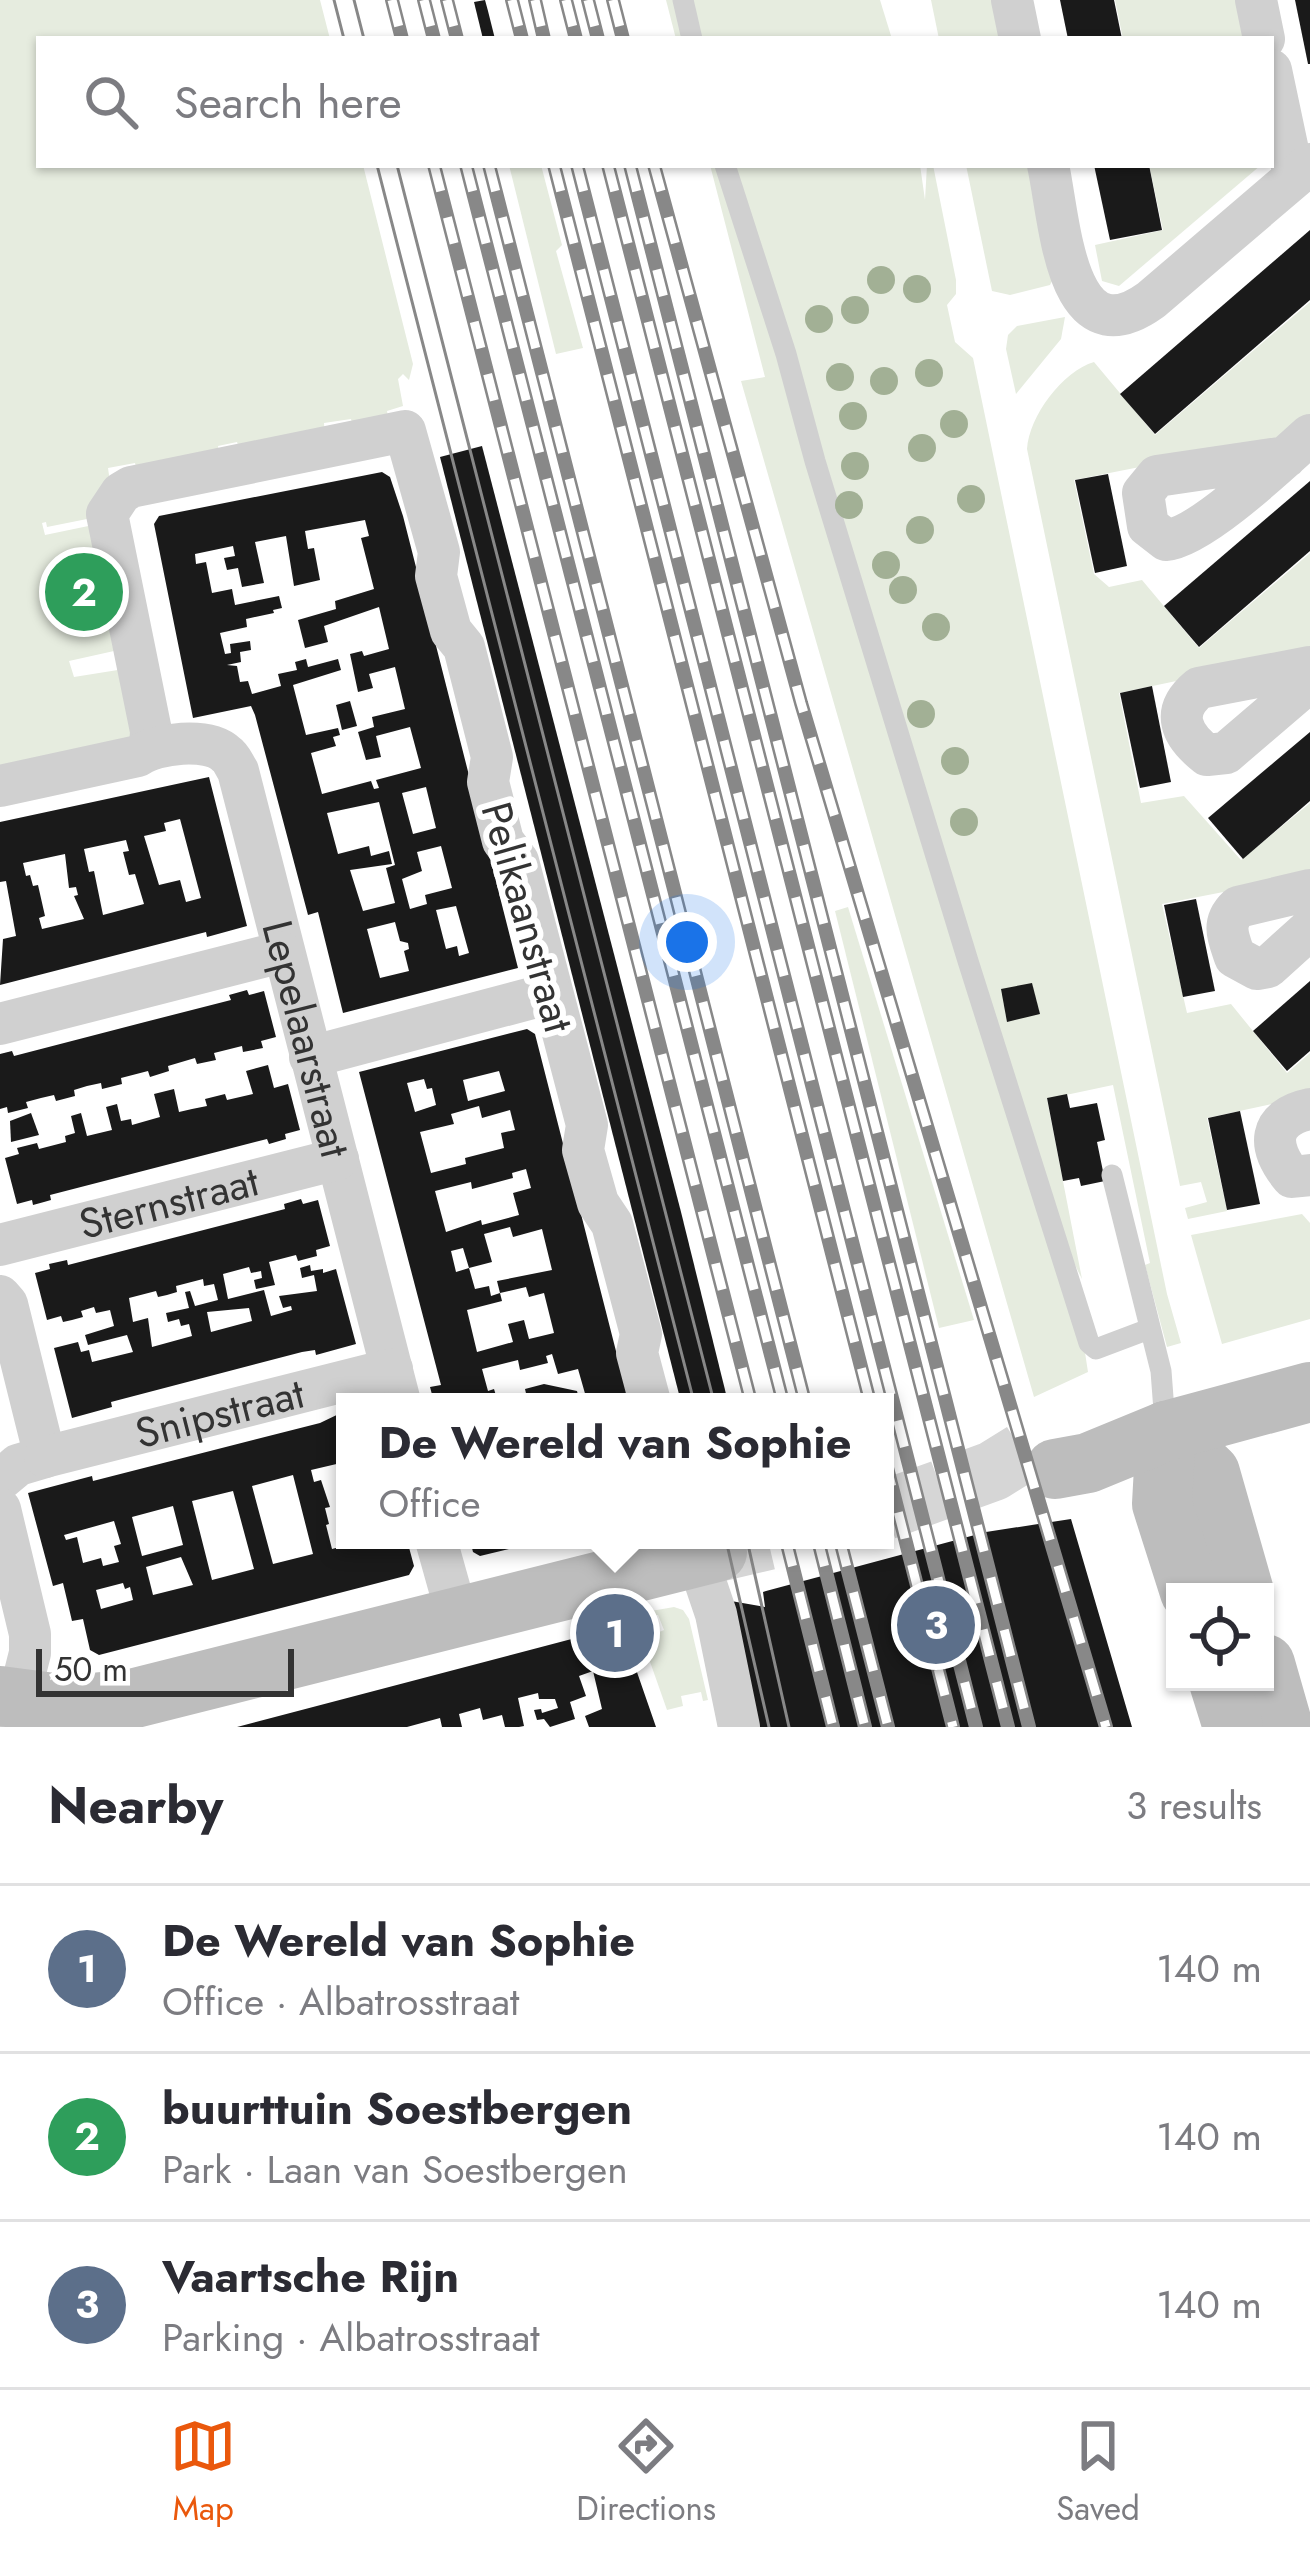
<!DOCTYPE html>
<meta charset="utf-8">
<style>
:root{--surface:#fff;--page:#f7f7f7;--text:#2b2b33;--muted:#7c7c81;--line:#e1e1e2;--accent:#ea580c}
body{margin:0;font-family:Jost,sans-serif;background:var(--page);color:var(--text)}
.controls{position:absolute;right:36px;bottom:36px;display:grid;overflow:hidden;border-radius:0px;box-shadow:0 3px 9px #0004}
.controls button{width:108px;height:108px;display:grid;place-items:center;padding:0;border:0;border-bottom:3px solid var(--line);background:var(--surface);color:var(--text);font:60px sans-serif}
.scale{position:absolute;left:36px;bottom:30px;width:258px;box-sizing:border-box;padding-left:12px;border:6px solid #333;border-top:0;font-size:33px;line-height:42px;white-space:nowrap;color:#333;-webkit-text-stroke:9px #fff;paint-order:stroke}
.you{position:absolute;left:687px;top:942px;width:42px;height:42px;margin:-30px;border:9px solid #fff;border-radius:50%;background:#1a73e8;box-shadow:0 0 0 18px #1a73e833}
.badge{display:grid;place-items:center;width:78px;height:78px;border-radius:50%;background:var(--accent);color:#fff;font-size:39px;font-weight:700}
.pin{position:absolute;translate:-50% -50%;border:6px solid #fff;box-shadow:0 3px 12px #0006}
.popup{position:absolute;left:336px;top:1393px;width:558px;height:156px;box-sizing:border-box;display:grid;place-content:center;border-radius:0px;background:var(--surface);filter:drop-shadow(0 3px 9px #0005);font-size:39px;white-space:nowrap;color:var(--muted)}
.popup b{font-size:45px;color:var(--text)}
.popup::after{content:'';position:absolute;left:50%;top:100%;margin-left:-24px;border:24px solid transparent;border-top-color:var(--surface)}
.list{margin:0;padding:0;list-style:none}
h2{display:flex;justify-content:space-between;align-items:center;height:156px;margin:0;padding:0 48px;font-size:51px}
h2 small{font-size:39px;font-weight:400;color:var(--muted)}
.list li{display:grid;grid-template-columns:78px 1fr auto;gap:36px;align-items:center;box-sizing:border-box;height:168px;padding:0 48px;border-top:3px solid var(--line)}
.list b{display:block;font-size:45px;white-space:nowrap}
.list p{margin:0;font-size:39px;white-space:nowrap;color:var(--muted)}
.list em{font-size:39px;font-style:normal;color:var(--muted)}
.icon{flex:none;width:66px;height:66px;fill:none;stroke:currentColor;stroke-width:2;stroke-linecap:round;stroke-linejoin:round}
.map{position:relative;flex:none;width:1310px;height:1727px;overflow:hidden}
.search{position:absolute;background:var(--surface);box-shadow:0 3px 9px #0004;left:36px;right:36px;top:36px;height:132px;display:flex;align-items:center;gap:30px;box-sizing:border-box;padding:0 42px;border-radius:0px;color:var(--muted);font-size:45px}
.sheet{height:660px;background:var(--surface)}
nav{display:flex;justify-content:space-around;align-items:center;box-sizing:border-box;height:168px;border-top:3px solid var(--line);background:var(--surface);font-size:33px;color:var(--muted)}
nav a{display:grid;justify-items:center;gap:6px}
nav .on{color:var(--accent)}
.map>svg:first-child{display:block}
.green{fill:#e6ecdf}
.building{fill:#1a1a1a;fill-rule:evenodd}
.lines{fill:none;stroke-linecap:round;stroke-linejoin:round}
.secondary-tunnel{stroke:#d6d6d6;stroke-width:60;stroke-dasharray:60 30;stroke-linecap:butt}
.lane{stroke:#d0d0d0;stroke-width:21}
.street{stroke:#d0d0d0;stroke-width:42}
.secondary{stroke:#bdbdbd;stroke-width:60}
.tram{stroke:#888;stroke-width:3}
.rail-casing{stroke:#888;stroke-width:14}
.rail{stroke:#fff;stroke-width:9;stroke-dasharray:27;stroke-linecap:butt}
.tree{fill:#a2b095}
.labels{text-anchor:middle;stroke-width:12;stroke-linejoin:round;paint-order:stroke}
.street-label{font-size:42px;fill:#333;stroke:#fff}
</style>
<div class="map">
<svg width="1310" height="1727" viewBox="0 0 1310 1727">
<rect width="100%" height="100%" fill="#fff"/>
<g class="green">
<path d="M0,0H320L330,39H39V165H363L413,364L409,380L403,374L398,379L403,406L387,411L389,423L354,431L351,419L324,423L325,437L241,454L237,442L218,446L220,459L138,475L135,463L108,468L110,482L97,517L47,527L46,522L42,523L45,535L98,524L123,649L69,661L74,677L124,669L133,737L0,775Z"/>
<path d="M666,0H880L892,39H676Z"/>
<path d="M931,0H997L1005,39H939Z"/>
<path d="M1115,0H1241L1249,39H1123Z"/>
<path d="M509,165H541L562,245L556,251L583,348L556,354Z"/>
<path d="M710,165H920L925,200L927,165H933L956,280V294L947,305L955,342L973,358L1167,1294L1181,1343L1167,1347L1145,1265L1150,1263L1113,1085L1047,1099L1082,1279L1070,1255L1088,1372L1034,1397L741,381L765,377Z"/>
<path d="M966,165H1031L1054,277L1050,285L1010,295L992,291Z"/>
<path d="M1149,165H1261L1119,286L1102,281L1095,245L1163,230Z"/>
<path d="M1310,302V415L1271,448L1155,464L1074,480L1094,574L1109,587L1142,580L1199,648L1310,553V653L1119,693L1141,803L1184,796L1241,860L1310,803V875L1162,904L1187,1013L1231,1004L1287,1073L1310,1053V1096L1207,1118L1227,1211L1188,1219L1185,1208L1207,1202L1201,1182L1180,1186L1027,449C1029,416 1063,371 1094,362L1155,435Z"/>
<path d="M1065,317L1061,339L1016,394L1006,349L1008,335L1017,326Z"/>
<path d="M848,907L974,1320L939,1328L835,911Z"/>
<path d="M1302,1214L1310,1223V1319L1222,1344L1191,1235Z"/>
<path d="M674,1607L683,1610L689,1619L708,1700L703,1701L701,1692L681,1696L683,1706L667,1710L642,1639L664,1630L658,1615L635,1619L634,1614Z"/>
</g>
<g class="building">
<path d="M485,0L488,11L495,39H483L474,2Z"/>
<path d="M1060,0H1114L1122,39H1068Z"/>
<path d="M1295,0H1310V64H1308Z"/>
<path d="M1094,165H1149L1162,230L1110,240Z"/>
<path d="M1310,230V300L1155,434L1120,394Z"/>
<path d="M482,446L681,1212L728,1402H681L440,457Z"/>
<path d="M382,472L390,477L403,516L518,968L343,1013L318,912L308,915L255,715L251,706L193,718L154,524L159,516ZM365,520L369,536L361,538L374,589L335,601L336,609L298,620L305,648L328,642L324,626L379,607L389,649L364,656L362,651L350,654L358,692L373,688L369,674L395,667L405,709L372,717L374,727L358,732L366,760L381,757L376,736L410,727L421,768L376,780L379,788L374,789L371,781L322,794L311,753L336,746L333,737L340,735L338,728L306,735L293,685L341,670L338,659L308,667L306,659L295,662L297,670L278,674L281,686L252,694L248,681L240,682L237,666L227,665L241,662L240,652L251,650L250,641L230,644L231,653L225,654L220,633L247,627L246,619L274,613L273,610L282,608L279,596L235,605L232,589L212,593L206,562L196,564L195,554L233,546L235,556L224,558L227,570L238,568L242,587L264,583L255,542L286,536L294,586L320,580L314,548L308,549L305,531ZM426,787L436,828L413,834L402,793ZM379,802L395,865L386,868L395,903L363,911L350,870L392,864L389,851L371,856L369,846L338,854L327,813ZM441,846L452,888L425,895L427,904L410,909L402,879L422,871L417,852ZM456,906L469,953L459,956L457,946L446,949L436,910ZM395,922L400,941L408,943L409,949L404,951L409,971L380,978L367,929Z"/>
<path d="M1108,474L1127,566L1095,573L1075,480Z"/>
<path d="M1310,481V551L1199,647L1164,606Z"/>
<path d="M1152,686L1171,782L1140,788L1120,693Z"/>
<path d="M350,701L357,726L342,730L336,705Z"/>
<path d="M1310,732V801L1243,859L1208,818Z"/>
<path d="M209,777L247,926L207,937L206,932L0,985L3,939L16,936L6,881L0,882V822ZM180,819L201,898L186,902L180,880L159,885L144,836L166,831L164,823ZM126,840L129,851L123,852L129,875L135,874L144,904L103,915L94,871L89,872L84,849ZM65,854L69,888L76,887L78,895L74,896L84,919L42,929L39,918L45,916L38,885L33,886L30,875L26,876L23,863Z"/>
<path d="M1196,899L1215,991L1183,997L1164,905Z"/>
<path d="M1310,981V1051L1287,1071L1253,1031Z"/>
<path d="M1032,983L1040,1014L1007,1022L1001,989Z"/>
<path d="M247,990L249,995L264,991L276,1037L261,1041L263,1048L243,1052L242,1046L214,1053L216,1060L197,1064L195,1058L168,1066L169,1071L150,1077L148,1071L121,1078L122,1084L102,1089L101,1083L87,1086L74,1090L75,1096L56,1101L54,1095L41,1098L26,1102L28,1108L8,1113L7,1107L0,1109V1054L12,1051L14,1056L145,1022L231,1000L229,995Z"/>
<path d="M527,1029L535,1034L629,1402H528L525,1389L544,1384L577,1391L579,1399L586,1397L578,1369L558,1374L552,1354L546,1356L548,1363L520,1370L518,1360L482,1369L488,1391L494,1389L498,1402H434L430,1387L441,1385L359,1072ZM499,1071L505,1091L468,1101L463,1080ZM424,1079L427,1089L432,1088L436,1105L415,1112L407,1083ZM479,1106L482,1118L510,1110L515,1130L501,1133L504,1148L465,1158L466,1164L431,1173L420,1132L454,1124L451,1114ZM526,1169L531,1188L513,1193L519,1215L482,1225L481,1220L446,1232L435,1191L471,1182L472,1189L513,1178L512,1173ZM510,1227L513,1237L542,1229L552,1270L497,1281L500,1293L491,1296L489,1286L475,1289L469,1268L456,1272L451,1251L463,1248L469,1268L492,1262L484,1234ZM526,1287L529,1297L544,1293L554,1333L529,1339L524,1320L508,1324L513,1342L477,1352L467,1310L502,1301L500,1293Z"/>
<path d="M268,1065L274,1088L288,1084L300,1130L285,1134L286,1139L269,1144L267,1139L50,1195L51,1200L44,1202L33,1205L32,1200L17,1204L5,1158L19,1154L17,1148L37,1143L39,1149L66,1142L65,1136L75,1133L71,1116L81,1113L87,1136L112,1130L106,1107L117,1104L121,1121L131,1119L132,1125L160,1117L154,1094L174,1089L179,1112L192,1109L207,1106L205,1099L225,1094L227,1100L253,1094L246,1071Z"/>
<path d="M1067,1094L1070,1108L1097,1103L1105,1140L1097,1142L1105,1181L1081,1186L1079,1178L1063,1181L1047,1098Z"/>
<path d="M1240,1111L1260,1204L1227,1210L1208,1118Z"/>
<path d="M31,1113L39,1135L11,1142L10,1121Z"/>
<path d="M301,1199L303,1204L318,1200L330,1246L316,1250L317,1256L298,1261L296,1255L269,1262L275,1285L256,1289L254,1280L262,1278L261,1271L251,1273L249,1267L223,1274L228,1299L264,1290L271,1316L292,1310L291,1306L283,1308L279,1296L317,1291L314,1275L302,1278L300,1268L310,1265L311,1271L323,1269V1273L336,1269L356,1344L316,1355L315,1350L302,1352L111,1402L112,1407L72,1418L54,1348L78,1342L81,1352L89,1350L92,1362L133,1352L127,1335L88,1345L85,1335L114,1326L110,1310L96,1313L94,1307L81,1311L83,1317L72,1320L63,1322L61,1316L47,1320L35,1273L50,1269L49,1264L67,1260L68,1265L285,1209L284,1204ZM203,1279L204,1286L214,1284L218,1300L195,1306L190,1291L185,1292L189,1308L166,1313L168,1322L179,1319L181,1326L189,1324L192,1336L152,1347L148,1318L133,1322L129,1298L156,1291L158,1297L167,1295L177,1292L176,1286ZM249,1308L252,1321L211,1332L207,1312Z"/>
<path d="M345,1411V1462L311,1470L314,1482L321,1480L330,1507L325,1508L329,1524L326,1525L332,1549L366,1540H407L414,1566L409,1575L99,1655L90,1650L83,1619L72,1621L63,1583L53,1586L28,1493L92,1476L93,1481L320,1423ZM293,1475L313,1554L273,1564L252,1486ZM233,1491L254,1569L212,1580L192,1501ZM173,1506L183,1545L142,1556L132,1517ZM114,1521L121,1544L114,1546L119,1562L103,1566L101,1558L83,1563L77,1537L66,1540L64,1535ZM181,1557L193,1585L153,1595L146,1567ZM123,1583L125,1589L130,1587L133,1600L101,1609L96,1590Z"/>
<path d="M1071,1519L1132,1727H755L731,1601L765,1607L763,1592L766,1591L986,1532Z"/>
<path d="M470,1540H537V1542L480,1556L473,1552Z"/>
<path d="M621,1626L656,1727H589L585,1716L602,1709L593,1671L579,1676L586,1696L570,1702L575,1719L550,1727L544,1719L537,1720L534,1710L541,1709L542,1713L558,1708L555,1699H539L538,1693L518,1698L524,1726L519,1727H505L502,1715L483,1720L480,1708L459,1714L462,1727H442L440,1718L407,1727H237Z"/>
</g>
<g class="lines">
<g class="secondary-tunnel">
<path d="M885,1510L993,1471L1046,1438"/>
<path d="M717,1552L768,1540"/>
</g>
<g class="lane">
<path d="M683,0L692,39"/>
<path d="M725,165L786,354L815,461L968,961L1089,1343L1096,1349L1149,1329"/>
<path d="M1112,1175L1161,1371L1165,1424"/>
</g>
<g class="street">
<path d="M1012,0L1020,39"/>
<path d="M1256,0L1264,39"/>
<path d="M1271,70L1290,160L1298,174"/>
<path d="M1048,165C1060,219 1065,362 1151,300L1310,164"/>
<path d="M1286,457L1157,476L1143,493L1148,526L1166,540C1200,538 1282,460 1310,435"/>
<path d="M1310,667L1199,688C1170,712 1181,735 1207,755L1226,753L1310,681"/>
<path d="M150,748L151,731L107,514L121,493L131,487L405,431L439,552L436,576L451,631L464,647L492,757L488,782L503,841L518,861L587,1125L583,1150L598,1203L612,1224L641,1334L637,1353L650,1402"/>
<path id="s1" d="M0,786L138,756C156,743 208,737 226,754C232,758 234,765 238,771L400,1402"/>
<path d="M1310,890L1238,907C1221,923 1228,937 1235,957L1257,969L1268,967L1310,929"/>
<path d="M0,1024L282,952"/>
<path d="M310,1057L551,993"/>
<path d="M1310,1109C1267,1118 1267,1147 1292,1177L1310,1175"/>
<path id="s2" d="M0,1245L338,1159"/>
<path d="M0,1296L7,1304L45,1457L18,1465L0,1480"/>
<path id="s3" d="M45,1457L392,1369"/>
<path d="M0,1509L30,1634V1653L12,1724"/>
<path d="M436,1540L457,1615"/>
<path d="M691,1540L716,1614L739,1727"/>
</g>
<g class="secondary">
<path d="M1166,1431L1210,1473L1244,1592"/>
<path d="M1166,1431L1162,1504L1190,1592"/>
<path d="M1055,1469L1088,1463L1166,1431L1310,1392"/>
<path d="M1265,1664L1283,1727"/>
<path d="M1219,1682L1233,1727"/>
<path d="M0,1696L69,1705L127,1700L717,1552"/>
</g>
<g class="tram">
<path d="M334,0L344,39"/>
<path d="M354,0L364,39"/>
<path d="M377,165L694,1402"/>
<path d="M397,165L714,1402"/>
<path d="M726,1540L769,1727"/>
<path d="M747,1540L789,1727"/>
</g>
<defs>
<g id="rail">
<path d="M392,0L402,39"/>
<path d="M424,0L434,39"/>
<path d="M447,0L457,39"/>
<path d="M512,0L522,39"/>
<path d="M535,0L544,39"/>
<path d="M566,0L576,39"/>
<path d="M588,0L598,39"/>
<path d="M613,0L623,39"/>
<path d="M434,165L751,1402"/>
<path d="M466,165L783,1402"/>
<path d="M489,165L805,1402"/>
<path d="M554,165L870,1402"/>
<path d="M577,165L976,1727"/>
<path d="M608,165L1008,1727"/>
<path d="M630,165L1029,1727"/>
<path d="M654,165L801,703L1106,1727"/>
<path d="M885,1460L953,1727"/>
<path d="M786,1540L833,1727"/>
<path d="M818,1540L865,1727"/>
<path d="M840,1540L888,1727"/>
</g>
</defs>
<use href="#rail" class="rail-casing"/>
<use href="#rail" class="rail"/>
</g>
<g class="tree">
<circle cx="881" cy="280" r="14"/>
<circle cx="917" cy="289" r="14"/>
<circle cx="855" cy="310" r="14"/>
<circle cx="819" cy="319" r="14"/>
<circle cx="929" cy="373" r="14"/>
<circle cx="840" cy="377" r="14"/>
<circle cx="884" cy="381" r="14"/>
<circle cx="853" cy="416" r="14"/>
<circle cx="954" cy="424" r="14"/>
<circle cx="922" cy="448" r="14"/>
<circle cx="855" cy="466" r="14"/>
<circle cx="971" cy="499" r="14"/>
<circle cx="849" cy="505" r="14"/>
<circle cx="920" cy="530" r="14"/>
<circle cx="886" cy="565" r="14"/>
<circle cx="903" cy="590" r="14"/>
<circle cx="936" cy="627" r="14"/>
<circle cx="921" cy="714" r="14"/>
<circle cx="955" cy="761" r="14"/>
<circle cx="964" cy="822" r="14"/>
</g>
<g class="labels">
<g class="street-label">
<text transform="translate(528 917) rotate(74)" y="15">Pelikaanstraat</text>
<text dy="15" stroke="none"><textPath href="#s1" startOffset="531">Lepelaarstraat</textPath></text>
<text dy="15" stroke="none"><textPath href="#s2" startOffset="174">Sternstraat</textPath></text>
<text dy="15" stroke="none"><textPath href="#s3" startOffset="180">Snipstraat</textPath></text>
</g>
</g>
</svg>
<div class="controls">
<button><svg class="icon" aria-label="locate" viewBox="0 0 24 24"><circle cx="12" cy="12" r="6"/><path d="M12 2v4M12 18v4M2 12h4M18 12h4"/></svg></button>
</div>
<div class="scale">50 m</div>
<div class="you"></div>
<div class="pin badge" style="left:615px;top:1633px;background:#5c6f8a">1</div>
<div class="popup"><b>De Wereld van Sophie</b>Office</div>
<div class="pin badge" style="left:84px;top:592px;background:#2e9e5b">2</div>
<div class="pin badge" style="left:936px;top:1625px;background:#5c6f8a">3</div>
<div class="search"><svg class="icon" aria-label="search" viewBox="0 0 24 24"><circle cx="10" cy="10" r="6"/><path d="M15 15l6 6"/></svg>Search here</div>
</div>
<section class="sheet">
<h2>Nearby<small>3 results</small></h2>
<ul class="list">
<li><span class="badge" style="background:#5c6f8a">1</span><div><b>De Wereld van Sophie</b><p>Office · Albatrosstraat</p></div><em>140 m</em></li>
<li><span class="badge" style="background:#2e9e5b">2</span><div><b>buurttuin Soestbergen</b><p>Park · Laan van Soestbergen</p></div><em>140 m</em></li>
<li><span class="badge" style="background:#5c6f8a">3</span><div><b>Vaartsche Rijn</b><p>Parking · Albatrosstraat</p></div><em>140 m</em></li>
</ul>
</section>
<nav>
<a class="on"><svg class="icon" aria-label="map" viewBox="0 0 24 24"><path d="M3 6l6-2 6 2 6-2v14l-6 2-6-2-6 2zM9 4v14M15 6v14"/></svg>Map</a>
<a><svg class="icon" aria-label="directions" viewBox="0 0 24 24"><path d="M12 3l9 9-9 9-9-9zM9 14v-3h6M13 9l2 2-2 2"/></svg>Directions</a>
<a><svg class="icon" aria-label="saved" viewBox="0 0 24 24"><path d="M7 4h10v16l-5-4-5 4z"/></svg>Saved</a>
</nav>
